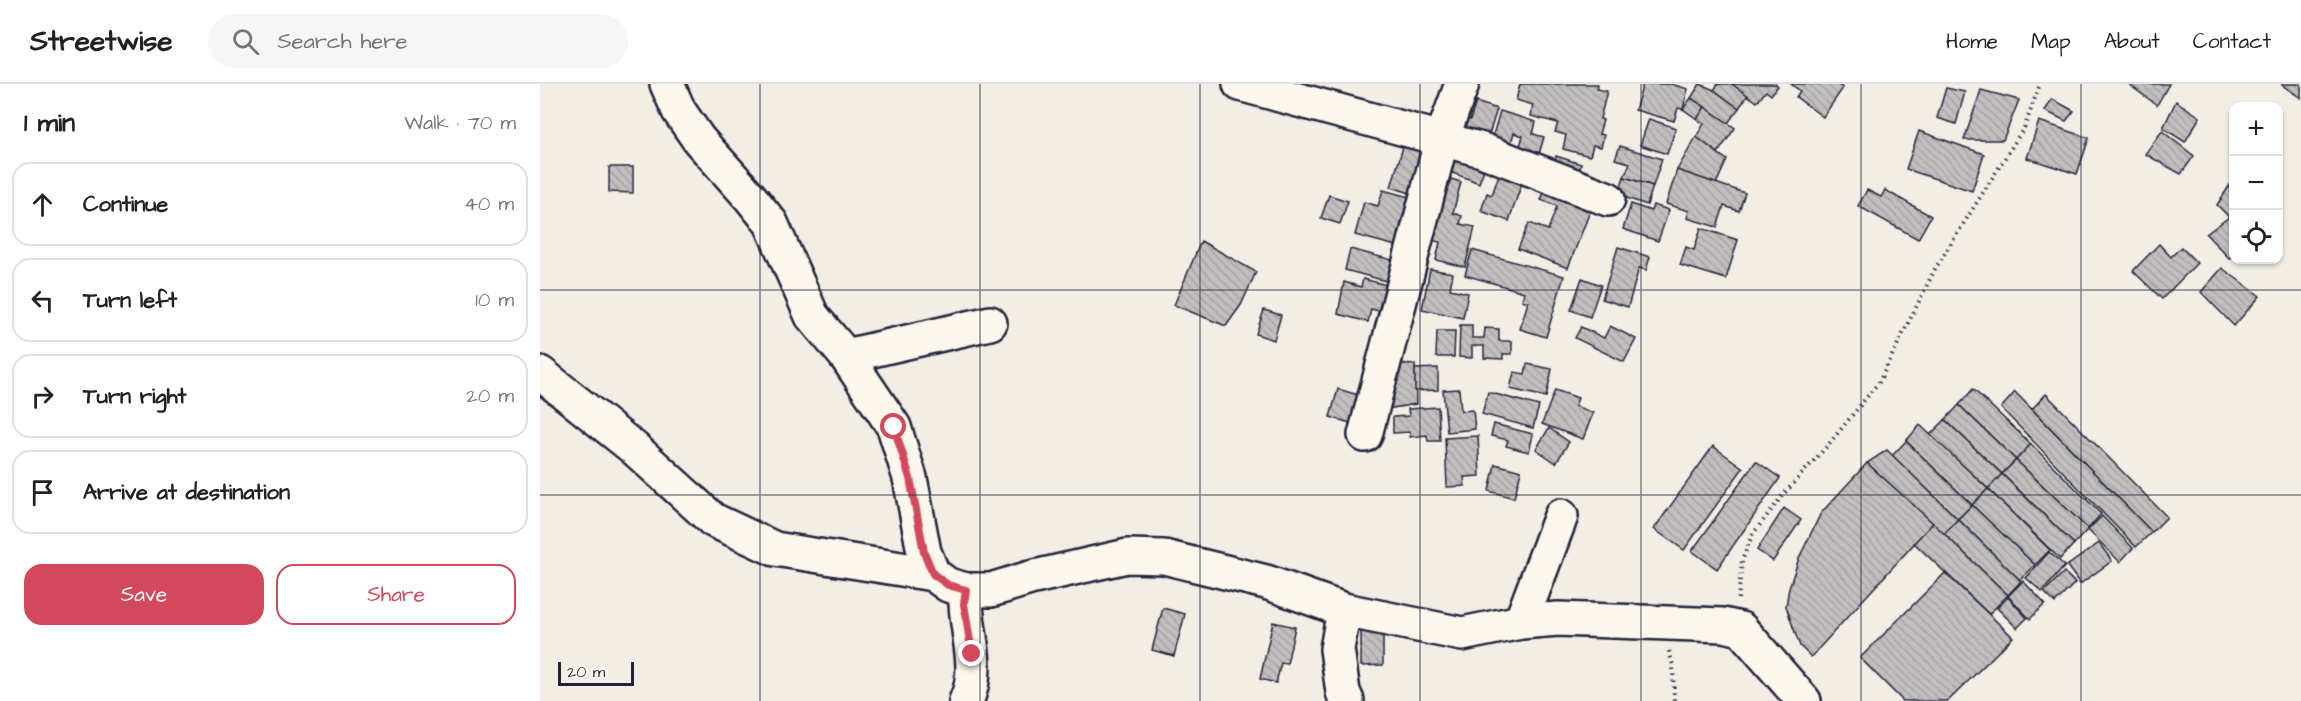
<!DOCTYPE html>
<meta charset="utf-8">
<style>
:root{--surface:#fff;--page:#f6f6f6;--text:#202124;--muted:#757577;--line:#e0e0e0;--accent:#d1495b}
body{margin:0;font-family:"Architects Daughter",sans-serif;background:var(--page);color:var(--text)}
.controls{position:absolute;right:18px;top:18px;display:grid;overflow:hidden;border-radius:12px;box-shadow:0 2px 4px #0004}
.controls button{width:54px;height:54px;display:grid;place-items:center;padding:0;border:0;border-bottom:2px solid var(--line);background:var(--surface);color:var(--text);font:30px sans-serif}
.scale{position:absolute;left:18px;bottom:15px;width:76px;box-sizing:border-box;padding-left:6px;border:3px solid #22223b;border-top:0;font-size:16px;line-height:21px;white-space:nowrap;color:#22223b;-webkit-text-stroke:4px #fbf7ec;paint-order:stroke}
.stop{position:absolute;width:18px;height:18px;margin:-14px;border:4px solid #d1495b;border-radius:50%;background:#fff}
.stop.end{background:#d1495b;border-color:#fff;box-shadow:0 2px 6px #0008}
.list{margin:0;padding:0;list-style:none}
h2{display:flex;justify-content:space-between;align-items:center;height:78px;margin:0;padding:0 24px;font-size:26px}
h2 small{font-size:20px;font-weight:400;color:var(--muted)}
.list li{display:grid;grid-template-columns:39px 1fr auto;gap:18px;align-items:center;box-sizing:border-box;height:84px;margin:0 12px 12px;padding:0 12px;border:2px solid var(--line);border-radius:18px}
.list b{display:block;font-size:22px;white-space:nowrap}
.list em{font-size:20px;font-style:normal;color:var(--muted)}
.actions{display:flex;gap:12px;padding:18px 24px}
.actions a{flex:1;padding:14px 0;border:2px solid var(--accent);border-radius:18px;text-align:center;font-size:21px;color:var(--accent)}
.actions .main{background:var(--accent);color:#fff}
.icon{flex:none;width:33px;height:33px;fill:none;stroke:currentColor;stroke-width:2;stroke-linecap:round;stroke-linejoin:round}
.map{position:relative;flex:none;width:1761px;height:617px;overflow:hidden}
header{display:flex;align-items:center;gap:36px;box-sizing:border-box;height:84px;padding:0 30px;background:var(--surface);border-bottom:2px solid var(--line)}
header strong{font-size:28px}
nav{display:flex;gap:33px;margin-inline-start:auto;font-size:21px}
.search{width:420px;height:54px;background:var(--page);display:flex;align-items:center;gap:15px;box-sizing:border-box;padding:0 21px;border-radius:33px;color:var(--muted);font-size:22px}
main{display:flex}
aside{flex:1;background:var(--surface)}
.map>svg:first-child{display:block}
.building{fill:url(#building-back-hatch);stroke:#22223b;stroke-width:1.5}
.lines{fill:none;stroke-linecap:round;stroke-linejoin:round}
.minor-casing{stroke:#22223b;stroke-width:38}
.path{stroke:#22223b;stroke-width:4;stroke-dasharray:1.5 4.5;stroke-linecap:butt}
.minor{stroke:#fbf7ec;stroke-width:33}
.route{stroke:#d1495b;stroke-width:8}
.grid{fill:none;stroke:#22223b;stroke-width:1.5;stroke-opacity:0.55}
</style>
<header>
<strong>Streetwise</strong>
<div class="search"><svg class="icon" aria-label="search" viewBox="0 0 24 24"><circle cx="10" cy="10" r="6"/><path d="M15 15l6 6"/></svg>Search here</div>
<nav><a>Home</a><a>Map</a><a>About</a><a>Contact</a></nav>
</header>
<main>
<aside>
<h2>1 min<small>Walk · 70 m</small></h2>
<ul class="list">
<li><svg class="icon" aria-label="ahead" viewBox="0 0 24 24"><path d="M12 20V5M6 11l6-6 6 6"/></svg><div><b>Continue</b></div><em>40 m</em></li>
<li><svg class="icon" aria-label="left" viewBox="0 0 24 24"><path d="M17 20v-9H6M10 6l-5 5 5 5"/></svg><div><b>Turn left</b></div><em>10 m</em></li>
<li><svg class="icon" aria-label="right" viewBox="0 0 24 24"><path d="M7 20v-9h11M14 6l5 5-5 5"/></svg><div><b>Turn right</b></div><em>20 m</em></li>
<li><svg class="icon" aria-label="arrive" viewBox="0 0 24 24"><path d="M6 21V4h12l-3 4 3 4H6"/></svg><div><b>Arrive at destination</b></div></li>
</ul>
<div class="actions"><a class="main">Save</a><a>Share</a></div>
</aside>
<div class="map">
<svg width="1761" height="617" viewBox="0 0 1761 617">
<defs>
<pattern id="building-back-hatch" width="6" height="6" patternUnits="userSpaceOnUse" patternTransform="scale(1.5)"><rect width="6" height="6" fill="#c2bebe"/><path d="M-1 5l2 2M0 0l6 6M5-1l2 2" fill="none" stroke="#a6a3a4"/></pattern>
</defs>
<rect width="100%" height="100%" fill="#f2eee5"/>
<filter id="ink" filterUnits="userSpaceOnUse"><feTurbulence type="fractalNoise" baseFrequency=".0167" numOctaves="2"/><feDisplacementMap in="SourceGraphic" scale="12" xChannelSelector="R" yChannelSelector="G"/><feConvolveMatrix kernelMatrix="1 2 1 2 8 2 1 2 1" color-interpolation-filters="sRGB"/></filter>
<g filter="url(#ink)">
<g class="building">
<path d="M980,0H1058L1057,5L1067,7L1060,35L1063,36L1059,50L1064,51L1061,63L1053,61L1050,72L1023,65L1026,51L1015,48L1018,39L991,32L993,21L976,16Z"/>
<path d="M1103,0H1131L1148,5L1143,25L1138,24L1134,37L1095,26Z"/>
<path d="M1160,0L1174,6L1199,24L1188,39L1151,14Z"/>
<path d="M1178,0H1192L1208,11L1199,24L1174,6Z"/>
<path d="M1192,0H1236L1238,2L1231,11L1226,7L1217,18Z"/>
<path d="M1251,0H1297L1303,4L1283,33L1256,13L1260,7Z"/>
<path d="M1588,0H1629L1617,21Z"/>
<path d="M1742,0H1761V14L1742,1Z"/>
<path d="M1406,4L1425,8L1416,40L1397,34Z"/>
<path d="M1441,6L1479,16L1463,56H1424Z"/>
<path d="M1151,14L1165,23L1157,35L1143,25Z"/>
<path d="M1512,15L1534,27L1526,37L1505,27Z"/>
<path d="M1636,17L1660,33L1645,58L1623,44Z"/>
<path d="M936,18L957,25L945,63L911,52L914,31L930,36Z"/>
<path d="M1165,23L1195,44L1178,69L1156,53L1164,40L1157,35Z"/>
<path d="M960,27L996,38L993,50L1004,53L996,80L976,75L983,52L974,49L967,71L949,65Z"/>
<path d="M1109,35L1136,44L1127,70L1100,61Z"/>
<path d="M1499,37L1549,54L1537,90L1487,74Z"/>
<path d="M1379,47L1444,70L1432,107L1366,85Z"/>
<path d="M1622,47L1654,72L1641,90L1605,70Z"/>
<path d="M866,53L894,61L880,112L851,103Z"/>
<path d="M1156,53L1187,76L1176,100L1137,86Z"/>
<path d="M907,58L949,72L939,99L900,84Z"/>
<path d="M1080,62L1122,75L1113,102L1084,93L1090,79L1075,75Z"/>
<path d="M1016,72L1041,80L1037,95L1012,88Z"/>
<path d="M963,79L986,87L969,137L941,127L947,109L952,111Z"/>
<path d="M69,83H93V109L69,108Z"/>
<path d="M1137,86L1205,109L1199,127L1184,122L1177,143L1147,134L1149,127L1126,120Z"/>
<path d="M1084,93L1113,102L1107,121L1078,111Z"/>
<path d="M911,95L921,98L913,129L922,132L920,140L935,143L925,183L896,176L900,158L882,154L899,101L909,103Z"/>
<path d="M1693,96L1694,169L1690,175L1666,150L1689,133L1677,121Z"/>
<path d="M1007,100L1054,117L1028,184L978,165L989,139L1008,146L1017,122L1001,116Z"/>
<path d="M843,106L869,113L856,162L815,151L824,118L838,122Z"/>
<path d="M1327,106L1341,113L1345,106L1391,132L1378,155L1318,122Z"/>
<path d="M789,111L808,117L800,140L781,134Z"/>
<path d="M1091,120L1111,127L1113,121L1129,126L1118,157L1083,145Z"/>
<path d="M1161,144L1198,156L1186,195L1140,181L1146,163L1154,166Z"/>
<path d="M661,157L716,188L701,221L686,242L634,221Z"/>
<path d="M1619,160L1631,173L1641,163L1657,179L1622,215L1593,187Z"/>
<path d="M1078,163L1110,173L1106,186L1099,184L1088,223L1062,215Z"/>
<path d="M810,165L856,177L850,198L805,186Z"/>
<path d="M932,166L1024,192L1006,253L980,245L988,218L982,216L984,208L925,191Z"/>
<path d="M1682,184L1720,212L1694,242L1661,208Z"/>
<path d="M890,185L913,189L910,205L928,209L923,234L882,225Z"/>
<path d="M1042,194L1061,201L1050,233L1031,226Z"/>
<path d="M823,195L851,202L843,228L831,225L828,238L798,230L804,198L821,203Z"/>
<path d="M724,226L741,231L734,256L716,250Z"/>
<path d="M920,241H932V254H944L945,244L959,245V257H972V270H963V275L944,274V262H932V274L919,273Z"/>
<path d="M1070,242L1096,255L1084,278L1035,254L1041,243L1064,254Z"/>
<path d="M897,247H915L914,273H896Z"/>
<path d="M848,279L875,281L876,320L846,325Z"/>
<path d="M987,280L1012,285L1006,313L970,305L974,288L985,290Z"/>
<path d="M898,284V306L875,307V285Z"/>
<path d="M798,305L825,313L817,341L790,333Z"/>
<path d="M919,305L921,327L933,326L935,345L907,348L903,306Z"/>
<path d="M1433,305L1491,360L1476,376L1419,321Z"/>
<path d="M1015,306L1038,314L1035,322L1053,329L1043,355L1002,340Z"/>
<path d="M948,308L999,322L993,344L942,330Z"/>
<path d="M1475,308L1612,448L1596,463L1461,324Z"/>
<path d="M1506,310L1627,433L1612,448L1492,325Z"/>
<path d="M1419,321L1476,376L1462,390L1405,336Z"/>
<path d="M898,323L900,357H888L887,351L870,353V348L853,349V333L869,332L868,325Z"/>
<path d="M1405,336L1462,390L1448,405L1390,351Z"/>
<path d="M954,340L993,350L989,368L966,362L968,356L951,352Z"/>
<path d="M1380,341L1448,405L1432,421L1366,357Z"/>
<path d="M1009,344L1029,358L1016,379L996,365Z"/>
<path d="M938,352L940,392L924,393L925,402L907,403L905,354Z"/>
<path d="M1366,357L1432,421L1418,435L1352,372Z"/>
<path d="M1491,360L1561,430L1548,445L1476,376Z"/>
<path d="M1173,362L1203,384L1144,466L1114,445Z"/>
<path d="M1347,366L1418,435L1404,450L1327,379Z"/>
<path d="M1476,376L1548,445L1534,460L1462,390Z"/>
<path d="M1216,377L1240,394L1177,485L1152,467Z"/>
<path d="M1327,379L1393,439L1271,573L1260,562L1253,543L1246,522L1249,504L1259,474L1281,429Z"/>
<path d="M955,380L981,387L974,414L949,407Z"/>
<path d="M1462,390L1534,460L1520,475L1448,405Z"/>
<path d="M1448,405L1510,466L1495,481L1432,421Z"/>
<path d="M1432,421L1495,481L1480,496L1418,435Z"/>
<path d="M1244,424L1261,436L1233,477L1217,466Z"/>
<path d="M1562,432L1593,464L1580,478L1548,446Z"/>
<path d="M1418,435L1481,497L1468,511L1404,450Z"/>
<path d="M1393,439L1468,511L1449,530L1374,459Z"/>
<path d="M1559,459L1572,477L1540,500L1527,482Z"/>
<path d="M1509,468L1525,482L1502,508L1486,494Z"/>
<path d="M1524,488L1535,499L1515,519L1504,508Z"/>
<path d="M1405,489L1473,553L1408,617H1363L1320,574Z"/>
<path d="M1483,497L1505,520L1490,535L1468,512Z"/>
<path d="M1468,513L1487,534L1477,544L1457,524Z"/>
<path d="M623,524L645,530L634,572L612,566Z"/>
<path d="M733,538L755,543L747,580L741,579L736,599L720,595Z"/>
<path d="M843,546V581L821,582V547Z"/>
</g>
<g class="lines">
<defs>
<g id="minor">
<path d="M127,0L139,27L159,56L210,113L231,139L272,232L306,272L354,343L370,394L384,468L393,490L408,501L426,506H451L490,494L587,472L624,473L726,498L804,526L922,550L981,538L1018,535L1183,541L1201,545L1264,617"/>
<path d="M700,0L942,66L1068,115"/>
<path d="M306,272L450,239"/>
<path d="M0,289L95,365L173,436L235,465L393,490"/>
<path d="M825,351L902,54L922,0"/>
<path d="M426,506C423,542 443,582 426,617"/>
<path d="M804,526L797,565L803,608L807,617"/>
<path d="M981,538L1021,432"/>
</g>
</defs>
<use href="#minor" class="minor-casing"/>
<g class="path">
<path d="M1198,515L1202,477L1212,451L1243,411L1289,360L1339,298L1395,185L1485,42L1500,0"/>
<path d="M1129,567L1133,581L1134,617"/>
</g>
<use href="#minor" class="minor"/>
</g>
</g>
<g class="lines" filter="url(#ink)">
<path class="route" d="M354,343L370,394L384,468L393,490L408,501L426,506L424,520L432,570"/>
</g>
<path class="grid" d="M220,0V617M440,0V617M660,0V617M880,0V617M1101,0V617M1321,0V617M1541,0V617M0,206H1761M0,411H1761"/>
</svg>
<div class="controls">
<button>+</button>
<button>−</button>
<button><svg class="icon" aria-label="locate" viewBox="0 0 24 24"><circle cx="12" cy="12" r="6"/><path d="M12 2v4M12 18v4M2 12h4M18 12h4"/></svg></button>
</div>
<div class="scale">20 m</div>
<div class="stop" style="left:354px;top:343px"></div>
<div class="stop end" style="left:432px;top:570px"></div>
</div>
</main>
